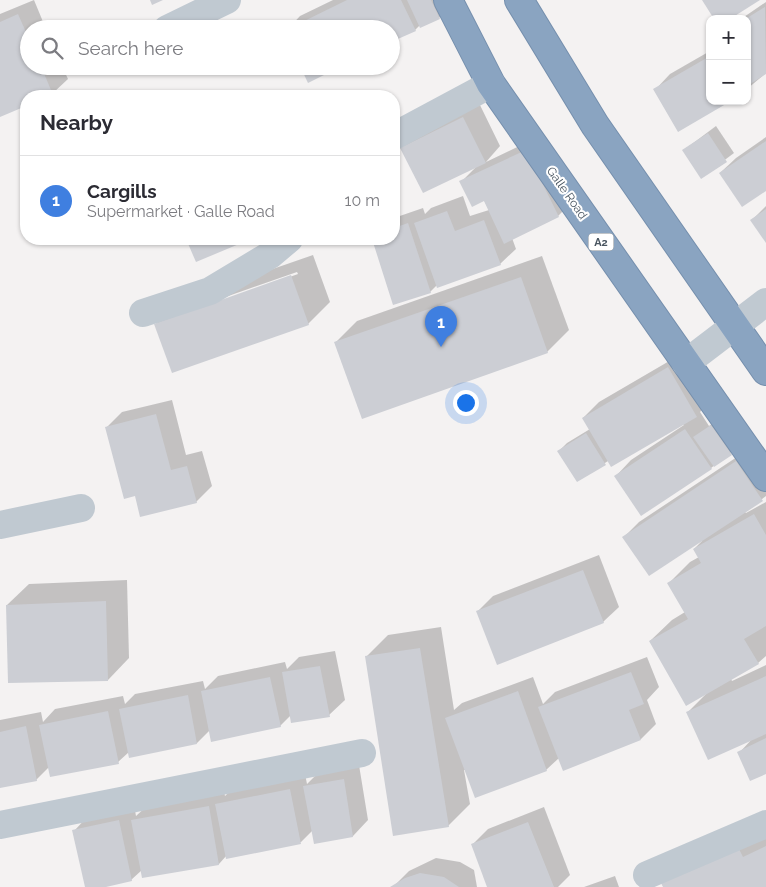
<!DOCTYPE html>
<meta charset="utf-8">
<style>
:root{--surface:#fff;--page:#f2f2f3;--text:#2b2b33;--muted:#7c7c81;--line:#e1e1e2;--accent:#1872e8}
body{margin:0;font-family:Raleway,sans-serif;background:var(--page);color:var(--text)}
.controls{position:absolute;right:15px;top:15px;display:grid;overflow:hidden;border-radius:10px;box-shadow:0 1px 4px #0004}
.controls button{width:45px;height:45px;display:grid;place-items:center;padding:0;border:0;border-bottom:1px solid var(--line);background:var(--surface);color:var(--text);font:25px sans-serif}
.you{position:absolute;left:465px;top:402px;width:18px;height:18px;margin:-12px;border:4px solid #fff;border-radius:50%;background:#1a73e8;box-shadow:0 0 0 8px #1a73e833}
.badge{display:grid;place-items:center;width:32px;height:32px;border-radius:50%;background:var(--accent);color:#fff;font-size:16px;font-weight:700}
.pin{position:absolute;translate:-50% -41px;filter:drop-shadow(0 1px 2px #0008)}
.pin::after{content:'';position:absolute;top:26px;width:18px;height:15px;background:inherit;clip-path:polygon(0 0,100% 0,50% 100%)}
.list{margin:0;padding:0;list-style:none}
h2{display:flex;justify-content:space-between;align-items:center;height:65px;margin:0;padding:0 20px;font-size:21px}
h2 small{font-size:16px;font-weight:400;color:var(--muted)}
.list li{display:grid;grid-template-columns:32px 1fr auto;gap:15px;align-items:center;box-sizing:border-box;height:90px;padding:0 20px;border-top:1px solid var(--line)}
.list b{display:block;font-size:19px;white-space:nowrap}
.list p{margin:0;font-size:16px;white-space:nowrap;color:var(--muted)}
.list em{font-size:16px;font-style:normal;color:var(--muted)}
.icon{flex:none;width:28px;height:28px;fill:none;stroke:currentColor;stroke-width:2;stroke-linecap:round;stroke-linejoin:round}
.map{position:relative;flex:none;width:766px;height:887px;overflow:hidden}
.search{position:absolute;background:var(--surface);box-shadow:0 1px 4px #0004;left:20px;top:20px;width:380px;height:55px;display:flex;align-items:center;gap:12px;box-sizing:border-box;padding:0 18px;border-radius:28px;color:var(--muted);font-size:19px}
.panel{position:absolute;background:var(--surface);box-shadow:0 1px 4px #0004;left:20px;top:90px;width:380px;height:155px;border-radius:20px}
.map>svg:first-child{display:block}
.shadow{fill:#0003;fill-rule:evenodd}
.building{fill:#ccced4}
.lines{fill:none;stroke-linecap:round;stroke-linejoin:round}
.highway-casing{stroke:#758fad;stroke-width:30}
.minor{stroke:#c0c9d1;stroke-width:28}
.highway{stroke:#8aa4c1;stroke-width:28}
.labels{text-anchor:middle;stroke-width:4;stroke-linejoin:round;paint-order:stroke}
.shield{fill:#fff;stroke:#808890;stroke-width:1}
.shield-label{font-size:11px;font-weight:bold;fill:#495560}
.street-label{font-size:12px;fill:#495560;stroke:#fff}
</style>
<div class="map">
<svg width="766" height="887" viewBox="0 0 766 887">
<rect width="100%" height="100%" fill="#f4f2f2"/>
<g class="shadow">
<path d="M34,0L46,29H29V66H62L68,79L52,94L26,96V105L0,116V14Z"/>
<path d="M333,0H443L447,10L439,18L420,25L415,30L288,29L300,16Z"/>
<path d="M766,2V73L747,89V19H741Z"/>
<path d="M710,51V101L679,130L655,90L670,74Z"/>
<path d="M479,103L500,146L486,162L542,135L573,201L558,216L512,238L516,249L500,264L437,285L430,292L394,304L373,239H394V218L423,208L425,214L431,208L463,196L470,216L489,210L484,200L461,182L476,167L402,148L417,132Z"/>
<path d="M716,126L734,153L702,177L684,150Z"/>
<path d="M766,137V190L720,173L736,158Z"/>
<path d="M766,206V241L752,220Z"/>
<path d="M187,239H248L197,260Z"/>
<path d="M313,255L330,302L308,324H156L177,302ZM297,272L298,274L180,316V313Z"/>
<path d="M542,256L569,330L547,352L336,342L357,321Z"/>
<path d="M683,353L711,400L700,412L709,426L719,419L739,446L711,468L616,476L631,460L684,425L683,424L608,461L577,481L559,451L567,443L590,429L583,418L599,402Z"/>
<path d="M172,400L186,455L202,451L212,486L196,502L106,428L122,412Z"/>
<path d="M752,447L766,467V496L745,512L746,513L766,502V656L758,663L731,679L732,681L766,665V773L739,753L753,738L688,712L706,694L650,641L672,620L685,612L669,583L690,562L699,557L694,549L702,541L624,537L639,522Z"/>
<path d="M599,555L619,607L603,622L477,612L493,596Z"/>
<path d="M127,580L129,658L108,680L7,605L29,584Z"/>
<path d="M441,627L454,710L462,703L533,677L543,704L555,692L647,657L659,687L647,700L656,724L641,739L559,758L546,770H464L470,804L448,826L366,657L388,635Z"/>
<path d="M335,651L345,700L329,715H291L280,726L210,730L197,743L129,752L118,762L49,767L36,780L0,787V720L41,712L43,722L55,709L123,696L125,704L135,694L203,681L205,689L218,676L285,662L287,669L299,657Z"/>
<path d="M359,765L368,820L353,836L315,842L313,830L301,842L227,855L219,864L142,870L131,880L100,887H87L74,831L89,815L134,805L136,816L148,805L224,791L225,796L232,789L305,774L307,784L320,771Z"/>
<path d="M544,807L570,875L558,887H489L472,845L488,829Z"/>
<path d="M766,836V887H665Z"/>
<path d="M436,858L460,862L474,870L477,887H393L409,871Z"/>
<path d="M615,876L619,887H584Z"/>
</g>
<g class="building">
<path d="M150,0H163L152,5Z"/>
<path d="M347,0H401L416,31L391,42V29H288Z"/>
<path d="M407,0H431L440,19L420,28Z"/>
<path d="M702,0H760L730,19H714Z"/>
<path d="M765,7L766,74L747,86V18Z"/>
<path d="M18,14L29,39V66H41L53,95L26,96V106L0,117V22Z"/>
<path d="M710,56V101H731L678,132L653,89Z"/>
<path d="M300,66H342L308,83Z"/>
<path d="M463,117L486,163L423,193L400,148Z"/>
<path d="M708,133L727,162L701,179L682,150Z"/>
<path d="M766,141V191L742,207L719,173Z"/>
<path d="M526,150L559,217L504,244L484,201L472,207L459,181Z"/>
<path d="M766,209V243L750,220Z"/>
<path d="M447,211L455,231L484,220L501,265L437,288L414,223Z"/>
<path d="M408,223L431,293L393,305L372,239H394V228Z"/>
<path d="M186,239H251L196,262Z"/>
<path d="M291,275L309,325L172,373L154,324Z"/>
<path d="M521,277L548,353L362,419L334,342Z"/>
<path d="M668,367L697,417L611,467L582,418Z"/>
<path d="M156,414L171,470L187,466L197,503L140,517L135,496L124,499L105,427Z"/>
<path d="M711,425L732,455L714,467L693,437Z"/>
<path d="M685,429L712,469L641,516L614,476Z"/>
<path d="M586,433L606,465L577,482L557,451Z"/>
<path d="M736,461L763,501L649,576L622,537Z"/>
<path d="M754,514L766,535V626L744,639L759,664L686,706L649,641L688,619L667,583L701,563L693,549Z"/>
<path d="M583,570L604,623L497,665L476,611Z"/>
<path d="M106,601L108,681L8,683L6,605Z"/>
<path d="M420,648L449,827L393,836L365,656Z"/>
<path d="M320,666L330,717L291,723L282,672Z"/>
<path d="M631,672L644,704L629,710L641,740L563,771L538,707Z"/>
<path d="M766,676V734L708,760L686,712Z"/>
<path d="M270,677L281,727L211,742L201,691Z"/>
<path d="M518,691L547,771L475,798L445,718Z"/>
<path d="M188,695L197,744L129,758L119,709Z"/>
<path d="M108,711L119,764L50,777L39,725Z"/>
<path d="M26,726L37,781L0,788V732Z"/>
<path d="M766,738V774L750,781L737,752Z"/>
<path d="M344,779L353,837L314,844L303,786Z"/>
<path d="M290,789L301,844L226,859L215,804Z"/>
<path d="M209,806L219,865L142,878L131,820Z"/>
<path d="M119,820L132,881L106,887H85L72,830Z"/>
<path d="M528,822L554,887H487L471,844Z"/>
<path d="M766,846V887H663L660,881L738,847L743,857Z"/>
<path d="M420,873L444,877L459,887H390L405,878Z"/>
</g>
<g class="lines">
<defs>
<g id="highway">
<path d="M448,0L491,84L766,477"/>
<path d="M519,0L595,125L766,371"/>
</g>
</defs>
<use href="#highway" class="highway-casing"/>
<g class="minor">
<path d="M167,29L227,0"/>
<path d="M394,136L491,84"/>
<path d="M143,313L210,291L270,255L289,239"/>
<path d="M686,363L766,302"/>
<path d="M0,525L81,508"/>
<path d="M0,825L362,753"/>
<path d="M647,875L766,824"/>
</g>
<use href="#highway" class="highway"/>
</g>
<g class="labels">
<rect class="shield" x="588.5" y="233.5" width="25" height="17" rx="4"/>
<g class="shield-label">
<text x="601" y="246">A2</text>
</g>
<g class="street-label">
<text transform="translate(567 193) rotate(55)" y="4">Galle Road</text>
</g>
</g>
</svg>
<div class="controls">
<button>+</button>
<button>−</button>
</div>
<div class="you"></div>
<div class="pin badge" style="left:441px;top:347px;background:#3f7fe0">1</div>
<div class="search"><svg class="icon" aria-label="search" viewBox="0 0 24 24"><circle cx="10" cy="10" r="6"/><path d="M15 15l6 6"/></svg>Search here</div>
<section class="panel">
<h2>Nearby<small></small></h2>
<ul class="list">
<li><span class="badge" style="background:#3f7fe0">1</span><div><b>Cargills</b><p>Supermarket · Galle Road</p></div><em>10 m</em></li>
</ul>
</section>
</div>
